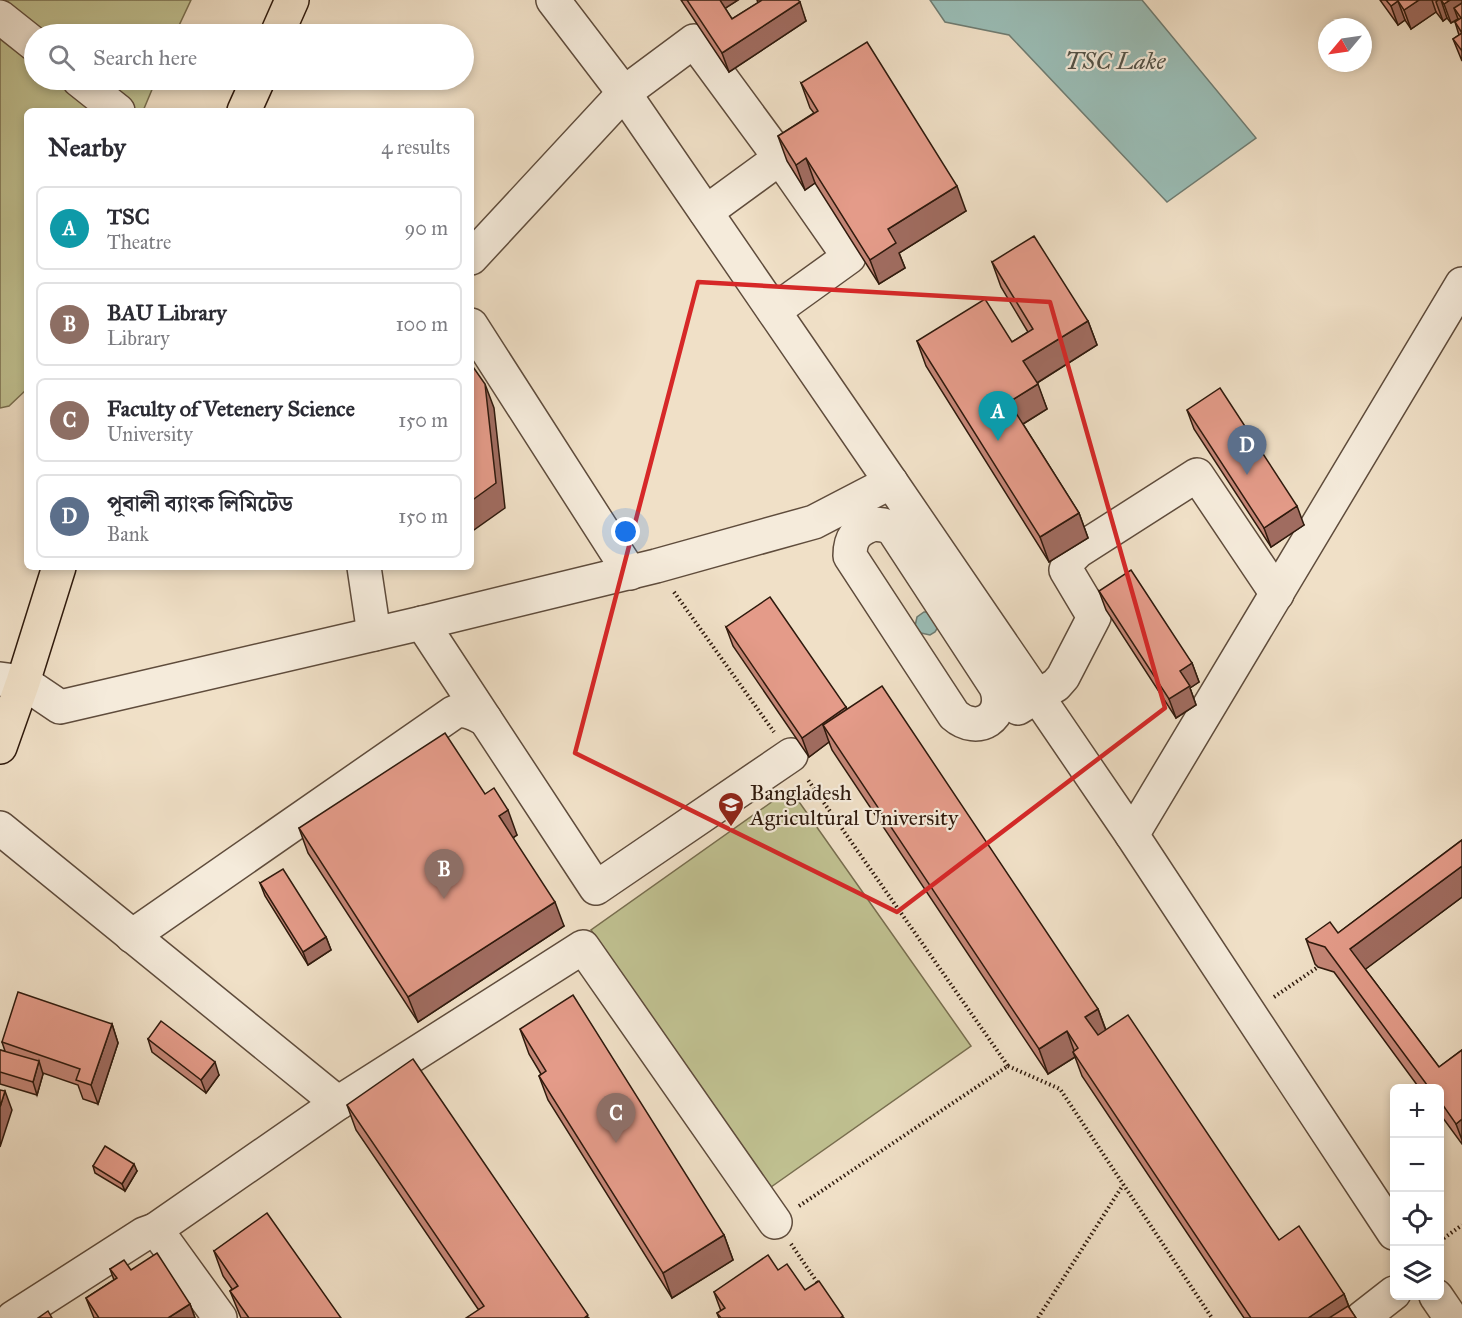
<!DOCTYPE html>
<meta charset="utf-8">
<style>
:root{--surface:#fff;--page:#f2f2f3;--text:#2b2b33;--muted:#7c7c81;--line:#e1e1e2;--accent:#2563eb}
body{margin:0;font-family:"IM FELL Great Primer","Noto Serif Bengali",serif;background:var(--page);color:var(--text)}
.controls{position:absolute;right:18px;bottom:18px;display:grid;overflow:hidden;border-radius:9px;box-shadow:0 3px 9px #0003}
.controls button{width:54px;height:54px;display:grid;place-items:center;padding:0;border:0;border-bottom:2px solid var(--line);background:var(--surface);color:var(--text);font:30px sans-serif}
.compass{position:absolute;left:1318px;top:18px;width:54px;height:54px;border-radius:50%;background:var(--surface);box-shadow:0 3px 9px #0003;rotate:241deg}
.you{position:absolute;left:626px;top:532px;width:21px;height:21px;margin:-15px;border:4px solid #fff;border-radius:50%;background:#1a73e8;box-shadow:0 0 0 9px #1a73e833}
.badge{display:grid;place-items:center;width:39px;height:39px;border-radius:50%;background:var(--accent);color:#fff;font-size:20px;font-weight:700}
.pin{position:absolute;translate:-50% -50px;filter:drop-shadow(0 2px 3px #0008)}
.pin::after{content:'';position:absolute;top:32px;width:21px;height:18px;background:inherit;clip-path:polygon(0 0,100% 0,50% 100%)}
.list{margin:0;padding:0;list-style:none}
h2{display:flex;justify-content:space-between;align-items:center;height:78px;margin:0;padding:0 24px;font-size:26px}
h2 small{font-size:20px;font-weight:400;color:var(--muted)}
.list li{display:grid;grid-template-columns:39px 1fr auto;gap:18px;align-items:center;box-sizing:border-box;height:84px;margin:0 12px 12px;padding:0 12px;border:2px solid var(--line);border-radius:9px}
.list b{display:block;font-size:22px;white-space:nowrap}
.list p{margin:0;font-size:20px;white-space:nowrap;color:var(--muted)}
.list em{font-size:20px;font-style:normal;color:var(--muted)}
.icon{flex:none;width:33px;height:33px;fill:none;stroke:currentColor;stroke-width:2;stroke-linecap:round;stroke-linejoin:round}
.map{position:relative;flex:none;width:1462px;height:1318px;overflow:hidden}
.search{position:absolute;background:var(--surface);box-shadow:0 3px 9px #0003;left:24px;top:24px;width:450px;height:66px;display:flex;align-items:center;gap:15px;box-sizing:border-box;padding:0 21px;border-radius:33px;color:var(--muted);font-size:22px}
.panel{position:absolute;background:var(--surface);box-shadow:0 3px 9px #0003;left:24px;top:108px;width:450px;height:462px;border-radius:9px}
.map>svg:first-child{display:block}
.green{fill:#c0c191;stroke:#786e4f;stroke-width:1.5}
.water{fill:#9abdb6;stroke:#6f7c72;stroke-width:1.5}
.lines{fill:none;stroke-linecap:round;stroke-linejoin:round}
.minor-casing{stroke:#5f4c3c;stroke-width:36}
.major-casing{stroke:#2f1a0d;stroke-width:36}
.path{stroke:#2f1a0d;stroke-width:4;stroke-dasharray:1.5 3;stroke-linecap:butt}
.minor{stroke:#f5ebdb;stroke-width:33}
.major{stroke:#f0e0c7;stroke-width:33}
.wall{fill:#c48576;stroke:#2f1a0d;stroke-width:1.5}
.shaded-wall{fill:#a06c60;stroke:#2f1a0d;stroke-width:1.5}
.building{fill:#e49b89;stroke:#2f1a0d;stroke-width:1.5}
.marked{fill:none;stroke:#d62828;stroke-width:4.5;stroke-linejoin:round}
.labels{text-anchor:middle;stroke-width:4.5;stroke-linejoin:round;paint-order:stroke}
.poi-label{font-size:22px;fill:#2f1a0d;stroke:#f5ebdb;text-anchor:start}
.water-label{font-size:24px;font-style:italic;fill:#545348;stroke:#f5ebdb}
</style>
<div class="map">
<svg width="1462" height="1318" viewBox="0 0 1462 1318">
<rect width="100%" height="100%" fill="#f0e0c7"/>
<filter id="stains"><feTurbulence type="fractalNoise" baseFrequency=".00333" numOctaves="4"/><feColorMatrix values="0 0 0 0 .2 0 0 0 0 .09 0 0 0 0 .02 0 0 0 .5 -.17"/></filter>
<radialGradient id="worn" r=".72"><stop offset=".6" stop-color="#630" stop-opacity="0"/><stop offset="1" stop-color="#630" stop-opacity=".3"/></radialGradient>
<g class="green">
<path d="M0,0H191L175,34H34V80H156L143,111H27V389L9,406L0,408Z"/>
<path d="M790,789L971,1046L771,1187L591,930Z"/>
</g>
<g class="water">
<path d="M930,0H1142L1256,138L1167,202L1009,35L945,22Z"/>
<path d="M924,612H927L938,627L935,632L930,635L921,633L915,626L917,617Z"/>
</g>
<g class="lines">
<defs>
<g id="minor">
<path d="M553,0L624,93L891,482L1132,835L1394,1233"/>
<path d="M0,17L34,44"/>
<path d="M79,80L118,111"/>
<path d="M706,212L780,158L849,257L774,311"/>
<path d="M471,258L624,93L694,41L780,158"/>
<path d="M471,325L630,573"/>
<path d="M874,524L883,525L892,528L996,687C1007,717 978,736 954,715L850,556C850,538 856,530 874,524Z"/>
<path d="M364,567L374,634"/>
<path d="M422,623L596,888L791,755"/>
<path d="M0,679L23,682L60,707L422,623L656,566L814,522L891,482"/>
<path d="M1018,708L1056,685L1063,677L1094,617L1066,570L1070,559L1078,551L1197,475L1277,594"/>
<path d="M0,828L338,1103"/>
<path d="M1132,835L1462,284"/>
<path d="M132,936L453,713C464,707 474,714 485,719"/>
<path d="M155,1230L338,1103L583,947L775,1222"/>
<path d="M1436,1296L1451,1318"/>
<path d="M13,1318L144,1234L155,1230L160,1235L220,1318"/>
<path d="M1362,1318L1394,1293"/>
</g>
<g id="major">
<path d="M277,34L292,0"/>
<path d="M244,111L258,80"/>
<path d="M0,747L23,682L59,567"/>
</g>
</defs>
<use href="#minor" class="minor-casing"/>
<use href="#major" class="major-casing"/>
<g class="path">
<path d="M674,592L774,732"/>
<path d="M1274,997L1318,967"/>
<path d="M1008,1066L1060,1089L1212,1318"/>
<path d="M799,1206L1008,1066L808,780"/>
<path d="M1440,1241L1462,1225"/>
<path d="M791,1244L819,1285"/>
<path d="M1038,1318L1123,1185"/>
</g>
<use href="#minor" class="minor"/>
<use href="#major" class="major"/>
</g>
<g class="wall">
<path d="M681,0H738L725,8L732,19L758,3L757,0H798L806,21L729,72Z"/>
<path d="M1380,0H1462V61L1453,39L1459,35L1455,22L1458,20V19L1451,23L1447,18L1443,21L1436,12L1411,29L1405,20L1398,25Z"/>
<path d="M801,83L966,211L899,253L905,268L879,284L815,183L805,190L787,161L778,136L814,113L810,108Z"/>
<path d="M992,262L1088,321L1097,345L1037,383L1047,409L1023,424L1079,513L1088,538L1049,562L926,366L917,341L1012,342L1028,332L1001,287Z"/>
<path d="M1187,410L1304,525L1271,547L1194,429Z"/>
<path d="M1099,591L1192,663L1199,682L1190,688L1196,705L1176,718L1106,610Z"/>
<path d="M726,627L846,707L847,709L1098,1009L1106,1030L1279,1240L1344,1294L1350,1309L1356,1318H1244L1082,1076L1075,1057L1048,1074L832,750L829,742L809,757L733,646Z"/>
<path d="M485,794L517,835L513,838L564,926L418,1022L308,853L299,828Z"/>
<path d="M1462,840V897L1365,969L1439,1067L1462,1050V1144L1440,1114V1089H1420L1334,972L1318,967L1315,964L1306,939L1338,933Z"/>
<path d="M260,883L326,937L331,950L308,965L265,896Z"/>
<path d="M112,1024L118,1043L98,1104L83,1099L78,1085L43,1073V1074L37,1095L0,1084V1050L5,1051L2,1042Z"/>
<path d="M520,1029L724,1235L733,1260L672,1298L548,1100L539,1076L541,1074L529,1054Z"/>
<path d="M148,1039L219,1075L206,1093L152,1052Z"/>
<path d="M347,1105L589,1318L478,1309L356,1130Z"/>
<path d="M93,1166L137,1171L125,1191L95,1173Z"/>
<path d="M214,1251L341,1318H241L230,1291L232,1289L223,1276Z"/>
<path d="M110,1269L131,1270L190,1304L195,1318H94L86,1298L114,1280Z"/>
<path d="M778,1270L805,1290L844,1318H719L717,1313L721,1311L714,1292Z"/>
</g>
<g class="shaded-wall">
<path d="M717,0H738L721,11Z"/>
<path d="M1419,0H1432L1436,12L1411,29L1404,10Z"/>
<path d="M1438,0H1441L1447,18L1443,21L1436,2Z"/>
<path d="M1450,0H1462V16L1454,8L1458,19L1451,23L1444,4Z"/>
<path d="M1398,1L1405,20L1398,25L1391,6Z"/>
<path d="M800,2L806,21L729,72L722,53Z"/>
<path d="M806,158L815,183L805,190L796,165Z"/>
<path d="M957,186L966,211L899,253L905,268L879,284L870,260L888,229Z"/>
<path d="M1088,321L1097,345L1032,386L1023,361Z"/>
<path d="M485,384L494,408L505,508L471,532V501Z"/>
<path d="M1038,384L1047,409L1018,427L1009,402Z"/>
<path d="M1297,506L1304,525L1271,547L1264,528Z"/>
<path d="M1079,513L1088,538L1049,562L1040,537Z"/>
<path d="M1192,663L1199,682L1190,688L1196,705L1176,718L1169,699L1180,671Z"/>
<path d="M846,707L853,726L823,725L829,742L809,757L802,738Z"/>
<path d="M508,810L517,835L508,841L499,816Z"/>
<path d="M1462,866V897L1359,974L1350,949Z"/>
<path d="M555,902L564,926L418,1022L408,997Z"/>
<path d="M326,937L331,950L308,965L303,952Z"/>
<path d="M1098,1009L1107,1034L1094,1042L1085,1017Z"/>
<path d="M112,1024L118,1043L98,1104L91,1085Z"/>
<path d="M1067,1031L1076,1056L1073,1052L1075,1057L1048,1074L1039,1049Z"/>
<path d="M39,1061L43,1074L37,1095L33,1082Z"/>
<path d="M215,1062L219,1075L206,1093L201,1080Z"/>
<path d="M5,1091L12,1110L0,1147V1107Z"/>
<path d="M1462,1119V1140L1456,1124Z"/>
<path d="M134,1164L137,1171L125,1191L122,1184Z"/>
<path d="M724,1235L733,1260L672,1298L663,1273Z"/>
<path d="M1344,1294L1353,1318H1308Z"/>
<path d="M190,1304L195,1318H168Z"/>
</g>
<g class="building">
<path d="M687,0H720L732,19L762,0H798L800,2L722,53Z"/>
<path d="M1386,0H1419L1404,10L1398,1L1391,6Z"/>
<path d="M1441,0H1450L1444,4Z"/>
<path d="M1462,3V33L1455,22L1461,18L1454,8Z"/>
<path d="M1462,33V51L1453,39Z"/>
<path d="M867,42L957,186L888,229L896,243L870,260L806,158L796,165L778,136L818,111L801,83Z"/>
<path d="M1034,236L1088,321L1023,361L1038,384L1009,402L1079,513L1040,537L917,341L985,299L1012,342L1033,329L992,262Z"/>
<path d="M471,364L485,384L496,483L471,501Z"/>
<path d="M1220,388L1297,506L1264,528L1187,410Z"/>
<path d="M1131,570L1192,663L1180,671L1190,686L1169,699L1099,591Z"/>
<path d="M770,597L846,707L802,738L726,627Z"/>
<path d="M882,686L1098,1009L1085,1017L1098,1035L1128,1015L1279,1240L1299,1226L1344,1294L1308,1318H1251L1073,1052L1078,1048L1067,1031L1039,1049L823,725Z"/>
<path d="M445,733L485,794L494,788L508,810L499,816L555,902L408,997L299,828Z"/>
<path d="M1462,840V866L1350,949L1439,1067L1462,1050V1119L1456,1124L1440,1101V1089H1430L1325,947L1309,942L1306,939L1330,922L1338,933Z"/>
<path d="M283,869L326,937L303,952L260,883Z"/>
<path d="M18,992L112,1024L91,1085L76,1080L80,1069L2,1042Z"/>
<path d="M573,995L724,1235L663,1273L539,1076L546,1071L520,1029Z"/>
<path d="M161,1021L215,1062L201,1080L148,1039Z"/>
<path d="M0,1050L39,1061L33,1082L0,1072Z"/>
<path d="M413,1059L588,1315L584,1318H466L484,1306L347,1105Z"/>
<path d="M0,1090L5,1091L0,1107Z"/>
<path d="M105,1146L134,1164L122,1184L93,1166Z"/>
<path d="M267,1213L341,1318H249L230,1291L238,1286L214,1251Z"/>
<path d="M157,1253L190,1304L168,1318H99L86,1298L117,1278L110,1269L124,1260L131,1270Z"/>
<path d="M768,1255L778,1270L787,1264L805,1290L819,1281L843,1316L840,1318H721L717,1313L725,1308L714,1292Z"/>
<path d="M1348,1306L1356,1318H1329Z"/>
<path d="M48,1311L52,1318H38Z"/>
</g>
<path class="marked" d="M698,282L1050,302L1165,708L897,912L575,753Z"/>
<defs>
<symbol id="university-pin" viewBox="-11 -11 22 30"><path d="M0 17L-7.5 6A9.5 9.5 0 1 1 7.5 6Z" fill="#8f2418" stroke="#f5ebdb"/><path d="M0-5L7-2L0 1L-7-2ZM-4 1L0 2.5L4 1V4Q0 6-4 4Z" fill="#fff"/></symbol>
</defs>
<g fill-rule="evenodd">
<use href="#university-pin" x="716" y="790" width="30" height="40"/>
</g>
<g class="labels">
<g class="poi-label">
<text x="750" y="800">Bangladesh<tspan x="750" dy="25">Agricultural University</tspan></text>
</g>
<g class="water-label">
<text x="1115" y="69">TSC Lake</text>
</g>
</g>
<rect width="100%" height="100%" filter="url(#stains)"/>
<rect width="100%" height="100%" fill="url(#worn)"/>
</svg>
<div class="controls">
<button>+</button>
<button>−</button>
<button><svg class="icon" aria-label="locate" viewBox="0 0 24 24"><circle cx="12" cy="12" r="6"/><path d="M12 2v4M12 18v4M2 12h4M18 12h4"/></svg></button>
<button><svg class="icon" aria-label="layers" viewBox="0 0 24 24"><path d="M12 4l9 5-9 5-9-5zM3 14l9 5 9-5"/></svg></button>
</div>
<svg class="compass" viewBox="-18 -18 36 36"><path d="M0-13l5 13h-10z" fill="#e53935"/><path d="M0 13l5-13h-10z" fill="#7c7c81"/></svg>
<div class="you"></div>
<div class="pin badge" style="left:998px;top:441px;background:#0f9aa8">A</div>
<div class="pin badge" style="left:444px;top:899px;background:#8d6e63">B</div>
<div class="pin badge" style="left:616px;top:1143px;background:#8d6e63">C</div>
<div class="pin badge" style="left:1247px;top:475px;background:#5c6f8a">D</div>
<div class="search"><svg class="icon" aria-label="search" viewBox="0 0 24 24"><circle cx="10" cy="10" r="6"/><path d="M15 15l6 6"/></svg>Search here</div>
<section class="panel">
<h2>Nearby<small>4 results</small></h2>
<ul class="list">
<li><span class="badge" style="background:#0f9aa8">A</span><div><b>TSC</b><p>Theatre</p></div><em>90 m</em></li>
<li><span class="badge" style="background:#8d6e63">B</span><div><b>BAU Library</b><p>Library</p></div><em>100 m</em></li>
<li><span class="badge" style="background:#8d6e63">C</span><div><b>Faculty of Vetenery Science</b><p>University</p></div><em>150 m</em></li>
<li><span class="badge" style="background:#5c6f8a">D</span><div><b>পূবালী ব্যাংক লিমিটেড</b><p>Bank</p></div><em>150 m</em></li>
</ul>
</section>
</div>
